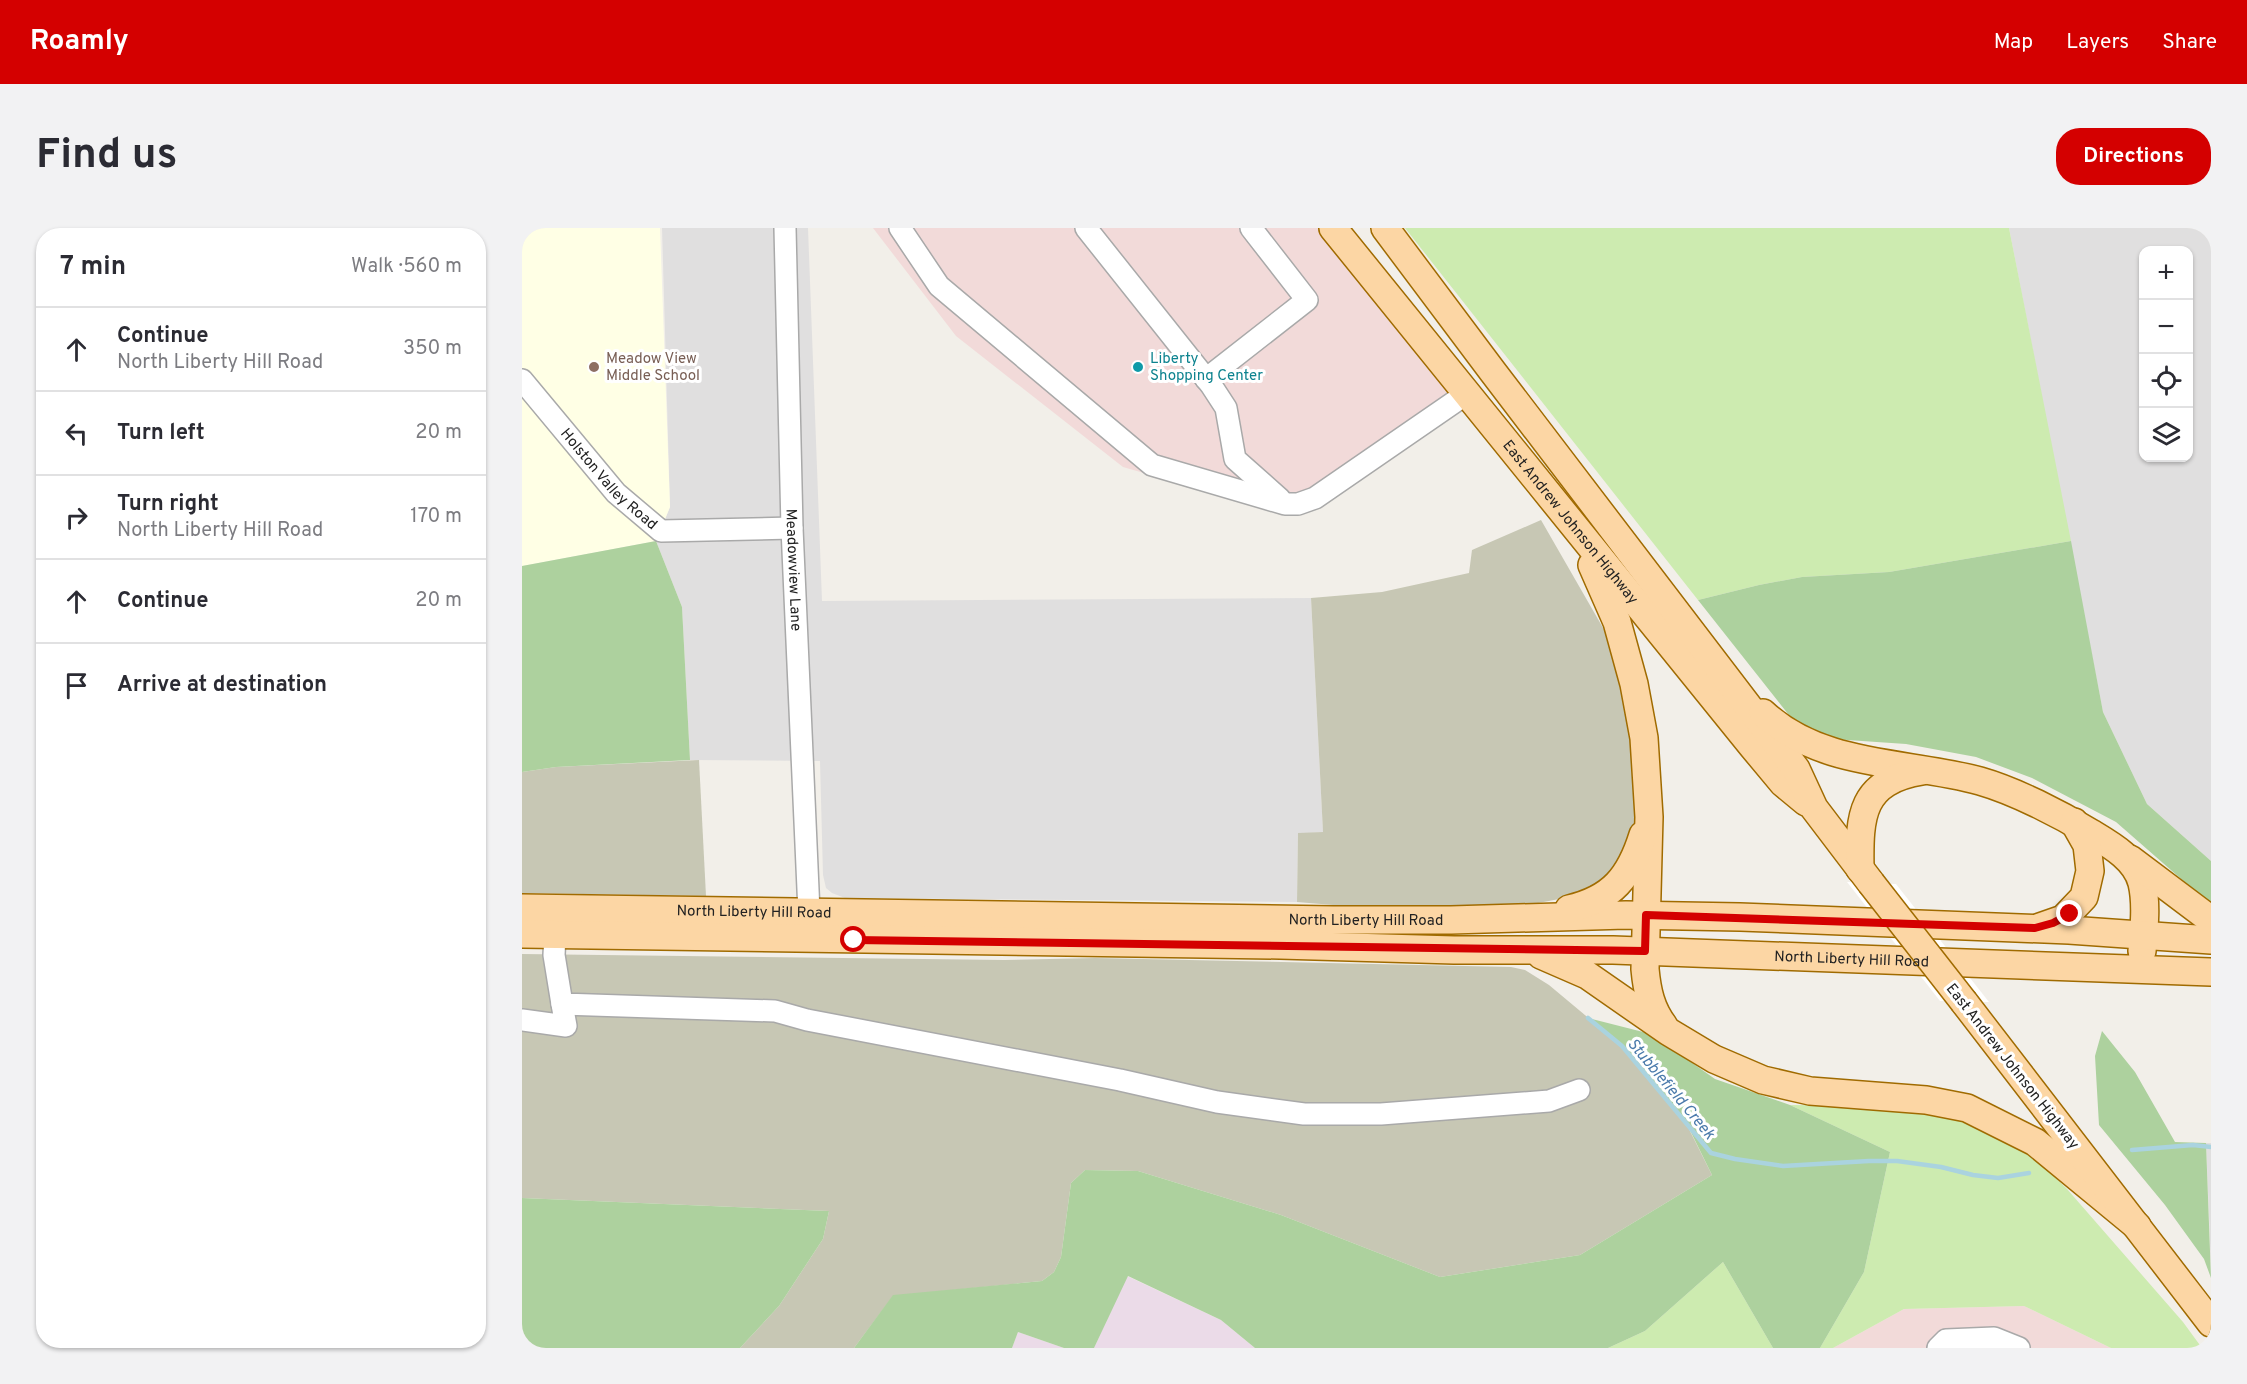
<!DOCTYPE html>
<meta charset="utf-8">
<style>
:root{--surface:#fff;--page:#f2f2f3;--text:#2b2b33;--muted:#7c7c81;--line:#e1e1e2;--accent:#d40000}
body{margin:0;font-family:Overpass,sans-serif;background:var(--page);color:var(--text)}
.controls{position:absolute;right:18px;top:18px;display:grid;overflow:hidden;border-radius:12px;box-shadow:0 2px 4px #0004}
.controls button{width:54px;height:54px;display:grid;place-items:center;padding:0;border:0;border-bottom:2px solid var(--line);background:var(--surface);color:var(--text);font:30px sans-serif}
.stop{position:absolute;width:18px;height:18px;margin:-14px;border:4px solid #d40000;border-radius:50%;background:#fff}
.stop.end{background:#d40000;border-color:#fff;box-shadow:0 2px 6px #0008}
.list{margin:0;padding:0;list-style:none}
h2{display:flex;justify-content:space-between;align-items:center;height:78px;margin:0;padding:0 24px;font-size:26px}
h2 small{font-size:20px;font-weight:400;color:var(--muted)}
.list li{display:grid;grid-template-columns:39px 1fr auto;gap:18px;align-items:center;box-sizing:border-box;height:84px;padding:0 24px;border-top:2px solid var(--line)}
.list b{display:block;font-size:22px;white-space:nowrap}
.list p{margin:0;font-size:20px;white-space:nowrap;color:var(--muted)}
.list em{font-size:20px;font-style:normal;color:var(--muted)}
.icon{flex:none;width:33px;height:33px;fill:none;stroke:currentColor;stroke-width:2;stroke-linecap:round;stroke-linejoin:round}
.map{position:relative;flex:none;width:1689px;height:1120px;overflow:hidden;border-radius:24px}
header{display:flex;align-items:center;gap:36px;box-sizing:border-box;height:84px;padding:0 30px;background:var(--accent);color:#fff}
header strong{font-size:28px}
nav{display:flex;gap:33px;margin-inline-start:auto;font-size:21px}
.intro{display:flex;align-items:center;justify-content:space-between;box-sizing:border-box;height:144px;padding:0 36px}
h1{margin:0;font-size:42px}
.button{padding:15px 27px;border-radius:24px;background:var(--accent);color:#fff;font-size:21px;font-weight:700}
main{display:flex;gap:36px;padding:0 36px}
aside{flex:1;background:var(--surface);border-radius:24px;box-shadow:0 2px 4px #0004}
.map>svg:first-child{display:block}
.residential{fill:#e0dfdf;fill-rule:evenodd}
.commercial{fill:#f2dad9}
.industrial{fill:#ebdbe8}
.education{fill:#ffffe5}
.construction{fill:#c7c7b4}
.grass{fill:#cdebb0}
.forest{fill:#add19e}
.pier{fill:#fff}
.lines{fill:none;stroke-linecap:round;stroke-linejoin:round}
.stream{stroke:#aad3df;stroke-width:4.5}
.minor-casing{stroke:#a9a9a9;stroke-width:24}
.major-casing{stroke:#a06b00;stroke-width:30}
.minor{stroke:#fff;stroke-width:21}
.major{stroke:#fcd6a4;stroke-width:27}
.major-bridge-casing{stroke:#a06b00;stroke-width:30;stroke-linecap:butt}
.major-bridge{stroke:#fcd6a4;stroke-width:27}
.route{stroke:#d40000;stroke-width:8}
.education-dot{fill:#8d6e63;stroke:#fff;stroke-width:2}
.culture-dot{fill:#0f9aa8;stroke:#fff;stroke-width:2}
.labels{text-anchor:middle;stroke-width:6;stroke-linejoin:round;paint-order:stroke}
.education-label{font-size:15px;fill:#785e54;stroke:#fff;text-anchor:start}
.culture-label{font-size:15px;fill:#0d838f;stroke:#fff;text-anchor:start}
.street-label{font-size:15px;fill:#222;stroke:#fff}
.water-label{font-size:16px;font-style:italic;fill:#4a7aab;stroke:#fff}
</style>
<header>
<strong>Roamly</strong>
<nav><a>Map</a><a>Layers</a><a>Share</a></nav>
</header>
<div class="intro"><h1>Find us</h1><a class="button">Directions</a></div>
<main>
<aside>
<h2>7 min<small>Walk · 560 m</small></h2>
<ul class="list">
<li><svg class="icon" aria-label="ahead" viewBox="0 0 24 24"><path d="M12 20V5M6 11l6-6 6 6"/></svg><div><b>Continue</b><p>North Liberty Hill Road</p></div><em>350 m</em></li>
<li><svg class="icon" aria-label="left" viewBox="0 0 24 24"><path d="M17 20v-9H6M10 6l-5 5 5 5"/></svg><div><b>Turn left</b></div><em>20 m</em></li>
<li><svg class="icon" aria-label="right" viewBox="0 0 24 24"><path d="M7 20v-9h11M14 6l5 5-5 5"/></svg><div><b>Turn right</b><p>North Liberty Hill Road</p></div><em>170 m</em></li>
<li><svg class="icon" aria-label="ahead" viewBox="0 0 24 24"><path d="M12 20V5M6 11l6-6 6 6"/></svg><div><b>Continue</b></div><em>20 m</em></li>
<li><svg class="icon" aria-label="arrive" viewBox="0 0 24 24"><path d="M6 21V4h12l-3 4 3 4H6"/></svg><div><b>Arrive at destination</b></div></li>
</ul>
</aside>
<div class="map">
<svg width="1689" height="1120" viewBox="0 0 1689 1120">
<rect width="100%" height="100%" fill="#f2efe9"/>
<g class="residential">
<path d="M140,0H286L300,373L789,370L801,604L776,606L775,674L323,670L310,665L304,660L301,647L298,533L168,532L160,379L134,313L148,279Z"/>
<path d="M1487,0H1689V633L1625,576L1581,484ZM1622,22H1666V230H1622Z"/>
<path d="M1684,915H1689V1038V1037Z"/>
</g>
<g class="commercial">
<path d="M351,0H812L944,166L795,280L684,263L601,239L434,108Z"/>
<path d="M1502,1078L1589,1120H1311L1382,1081Z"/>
</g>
<g class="industrial">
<path d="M605,1048L699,1092L733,1120H572Z"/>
<path d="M496,1104L542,1120H490Z"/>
</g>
<path class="education" d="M0,0H138L148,279L134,313L0,338Z"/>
<g class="construction">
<path d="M1019,292L1092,419L1106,481L1115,587L1096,638L1081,656L1058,667L995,679L872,682L775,674L776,605L801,604L789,370L860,364L947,345L950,322Z"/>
<path d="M177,532L184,668L0,665V544L34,539Z"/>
<path d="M0,726L482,732L573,730L989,739L1003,742L1027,757L1100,818L1162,891L1190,947L1058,1027L918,1049L759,987L616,943L563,942L549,955L539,1029L532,1044L520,1053L371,1068L332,1120H218L257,1078L301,1011L307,983L0,970Z"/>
</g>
<g class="grass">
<path d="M883,0H1487L1549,313L1367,344L1280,349L1237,357L1176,372Z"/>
<path d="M1268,877L1359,878L1451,893L1502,919L1545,961L1661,1094L1680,1120H1589L1502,1078L1382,1081L1311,1120H1298L1342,1044L1368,924Z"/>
<path d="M1201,1034L1251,1120H1086L1123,1103Z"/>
</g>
<g class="forest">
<path d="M134,313L160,379L168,532L34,539L0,544V338Z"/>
<path d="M1549,313L1581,484L1625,576L1689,633V677L1594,594L1510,550L1454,529L1384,516L1296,510L1270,491L1176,372L1237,357L1280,349L1367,344Z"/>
<path d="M1066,790L1129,806L1193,851L1268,877L1368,924L1342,1044L1298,1120H1251L1201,1034L1123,1103L1086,1120H733L699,1092L606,1048L572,1120H542L496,1104L490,1120H332L371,1067L520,1053L532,1044L539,1029L549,955L563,942L616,943L759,987L918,1049L1058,1027L1190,947L1162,890L1100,818Z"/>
<path d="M1580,803L1613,844L1653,914L1684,915L1689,1050L1682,1031L1643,977L1577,897L1573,828Z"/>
<path d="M0,970L307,983L301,1011L257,1078L218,1120H0Z"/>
</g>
<path class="pier" d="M1325,654L1374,656L1467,774L1418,773Z"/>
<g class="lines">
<g class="stream">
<path d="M1066,790L1100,818L1189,925L1213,931L1261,938L1347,933H1375L1419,939L1451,947L1476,950L1507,945"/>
<path d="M1610,922L1671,917L1689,919"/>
</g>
<defs>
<g id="minor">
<path id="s1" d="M263,0L270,300L287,684"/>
<path d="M378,0L417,58L630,237L763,276H776L793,270L944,166"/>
<path d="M564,0L689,157L704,180L713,231L758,271"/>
<path d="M684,151L785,72L729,0"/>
<path id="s2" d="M0,152L94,265L139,303L270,300"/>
<path d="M33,707L32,727L40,776L253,783L285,792L598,852L695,874L782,886H859L1027,873L1057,862"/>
<path d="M0,792L44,798L40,776"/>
<path d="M1416,1120L1424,1112L1472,1110L1497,1120"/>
</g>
<g id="major">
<path id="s3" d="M811,0L1231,519L1261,555L1284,574"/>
<path d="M863,0L971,144L1274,541L1292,580L1349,655"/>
<path d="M1070,337L1095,394L1112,456L1122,510L1127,589L1123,741C1125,763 1129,781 1142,798"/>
<path d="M1241,485C1300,540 1385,533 1458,553C1493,563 1538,586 1569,605C1589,617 1614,631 1620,655C1625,676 1622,702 1620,723"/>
<path d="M1608,631L1689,692"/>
<path d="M1338,641C1337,587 1339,553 1400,543"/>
<path id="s4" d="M0,680L811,692H929L1104,687L1218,689L1547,702L1689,712"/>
<path d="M1047,681C1090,671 1108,649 1121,607"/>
<path d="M1518,699L1541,691L1562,669L1568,643L1565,617L1552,594"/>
<path id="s5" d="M0,706L758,717L932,722H1091L1689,744"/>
<path d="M1019,727L1065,747L1147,804L1192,831L1241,852L1288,863L1404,872L1445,880L1513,914L1615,998"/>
<path d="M1442,774L1689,1095"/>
</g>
</defs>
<use href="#minor" class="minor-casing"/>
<use href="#major" class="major-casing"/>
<use href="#minor" class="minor"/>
<use href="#major" class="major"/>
<defs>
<path id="major-bridge" d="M1349,655L1442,774"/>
</defs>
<use href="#major-bridge" class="major-bridge-casing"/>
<use href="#major-bridge" class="major-bridge"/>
</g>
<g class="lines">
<path class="route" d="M332,712L1123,723L1124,687L1513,700L1531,695L1548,686"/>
</g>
<circle class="education-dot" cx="72" cy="139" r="6"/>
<circle class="culture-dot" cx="616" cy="139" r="6"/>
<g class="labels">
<g class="education-label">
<text x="84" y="135">Meadow View<tspan x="84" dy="17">Middle School</tspan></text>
</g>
<g class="culture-label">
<text x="628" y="135">Liberty<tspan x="628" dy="17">Shopping Center</tspan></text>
</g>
<g class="street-label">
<text dy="5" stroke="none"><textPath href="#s2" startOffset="132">Holston Valley Road</textPath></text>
<text dy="5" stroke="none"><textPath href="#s3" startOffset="378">East Andrew Johnson Highway</textPath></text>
<text dy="5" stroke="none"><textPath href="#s1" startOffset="342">Meadowview Lane</textPath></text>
<text dy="5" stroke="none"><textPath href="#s4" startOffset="232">North Liberty Hill Road</textPath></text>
<text dy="5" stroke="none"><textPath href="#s4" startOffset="844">North Liberty Hill Road</textPath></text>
<text dy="5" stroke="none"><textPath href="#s5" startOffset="1330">North Liberty Hill Road</textPath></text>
<text transform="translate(1491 838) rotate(52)" y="5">East Andrew Johnson Highway</text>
</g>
<g class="water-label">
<text transform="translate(1150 860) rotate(50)" y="6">Stubblefield Creek</text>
</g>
</g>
</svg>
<div class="controls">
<button>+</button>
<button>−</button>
<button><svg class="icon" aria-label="locate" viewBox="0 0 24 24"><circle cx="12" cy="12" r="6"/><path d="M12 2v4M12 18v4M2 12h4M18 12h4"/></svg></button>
<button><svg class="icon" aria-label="layers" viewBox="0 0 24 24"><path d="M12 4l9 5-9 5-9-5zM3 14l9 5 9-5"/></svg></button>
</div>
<div class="stop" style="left:332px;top:712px"></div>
<div class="stop end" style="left:1548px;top:686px"></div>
</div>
</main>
